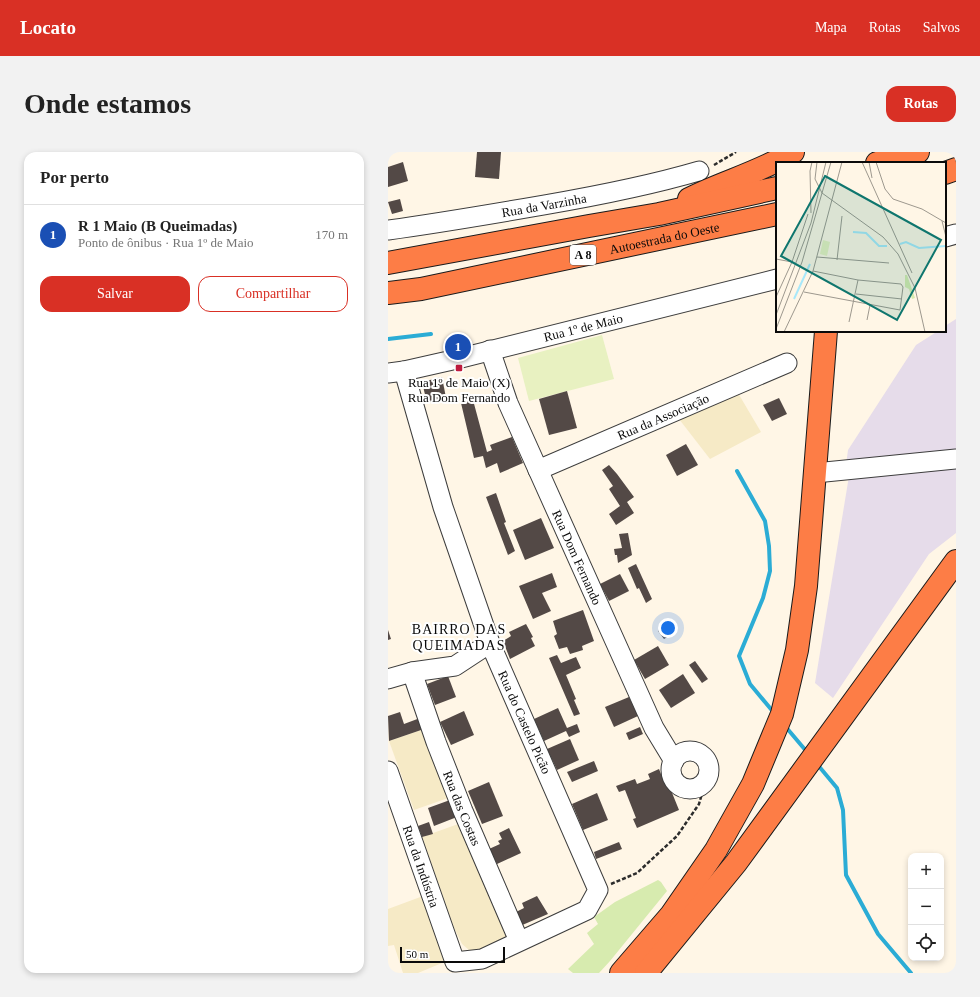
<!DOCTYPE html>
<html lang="pt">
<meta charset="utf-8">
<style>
:root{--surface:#fff;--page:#f2f2f2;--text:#222;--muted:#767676;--line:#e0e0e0;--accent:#d93025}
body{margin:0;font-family:Georgia,serif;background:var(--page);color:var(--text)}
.controls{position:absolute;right:12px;bottom:12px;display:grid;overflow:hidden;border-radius:8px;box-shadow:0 2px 6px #0003}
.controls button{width:36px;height:36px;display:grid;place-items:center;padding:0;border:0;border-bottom:1px solid var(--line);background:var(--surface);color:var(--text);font:20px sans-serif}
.scale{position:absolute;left:12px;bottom:10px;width:105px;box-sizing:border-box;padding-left:4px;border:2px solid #0a0a0a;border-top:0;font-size:11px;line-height:14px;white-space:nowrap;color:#0a0a0a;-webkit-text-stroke:3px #fff;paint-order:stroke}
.you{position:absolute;left:280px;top:476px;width:14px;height:14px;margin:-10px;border:3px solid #fff;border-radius:50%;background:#1a73e8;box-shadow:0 0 0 6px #1a73e833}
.badge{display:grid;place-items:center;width:26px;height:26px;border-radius:50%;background:var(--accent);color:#fff;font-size:13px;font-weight:700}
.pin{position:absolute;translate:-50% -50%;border:2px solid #fff;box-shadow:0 1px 4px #0006}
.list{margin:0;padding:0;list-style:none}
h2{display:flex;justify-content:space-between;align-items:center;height:52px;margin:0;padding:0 16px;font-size:17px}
h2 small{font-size:13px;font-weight:400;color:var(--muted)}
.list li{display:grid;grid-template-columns:26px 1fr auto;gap:12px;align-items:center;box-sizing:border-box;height:60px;padding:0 16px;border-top:1px solid var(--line)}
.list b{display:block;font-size:15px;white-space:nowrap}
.list p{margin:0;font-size:13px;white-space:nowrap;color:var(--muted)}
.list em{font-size:13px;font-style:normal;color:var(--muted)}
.actions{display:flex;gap:8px;padding:12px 16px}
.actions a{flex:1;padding:9px 0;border:1px solid var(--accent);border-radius:12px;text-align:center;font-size:14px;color:var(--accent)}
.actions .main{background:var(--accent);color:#fff}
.icon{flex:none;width:22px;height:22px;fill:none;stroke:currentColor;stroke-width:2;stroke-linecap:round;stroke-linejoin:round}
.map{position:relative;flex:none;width:568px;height:821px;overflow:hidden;border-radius:12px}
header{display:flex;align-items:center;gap:24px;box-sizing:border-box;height:56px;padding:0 20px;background:var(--accent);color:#fff}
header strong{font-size:19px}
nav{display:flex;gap:22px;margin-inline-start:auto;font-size:14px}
.intro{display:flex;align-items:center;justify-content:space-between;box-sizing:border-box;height:96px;padding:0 24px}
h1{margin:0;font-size:28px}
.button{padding:10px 18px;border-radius:12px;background:var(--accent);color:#fff;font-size:14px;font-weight:700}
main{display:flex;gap:24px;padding:0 24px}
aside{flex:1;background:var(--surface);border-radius:12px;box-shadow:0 2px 6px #0003}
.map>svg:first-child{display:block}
.industrial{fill:#e6dcea}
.farmland{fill:#f6eac6}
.green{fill:#d7ebaf}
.pitch{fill:#e8f1c1}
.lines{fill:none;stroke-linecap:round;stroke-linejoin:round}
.stream{stroke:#2bacd5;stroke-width:4}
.building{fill:#534946}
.minor-casing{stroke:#3d3d3d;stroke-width:21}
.highway-casing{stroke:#1b1b1b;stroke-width:24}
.path{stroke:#2c2c2c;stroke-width:2.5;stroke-dasharray:4 2;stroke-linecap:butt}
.minor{stroke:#fff;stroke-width:19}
.highway{stroke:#fd7d46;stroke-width:22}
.poi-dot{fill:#c01b3e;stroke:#fff;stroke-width:1.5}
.labels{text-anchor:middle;stroke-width:4;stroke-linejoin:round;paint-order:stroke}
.shield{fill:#fff;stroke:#545454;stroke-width:1}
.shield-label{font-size:12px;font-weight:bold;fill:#0a0a0a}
.street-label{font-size:13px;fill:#0a0a0a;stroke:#fff}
.poi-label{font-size:13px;fill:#0a0a0a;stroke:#fff}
.neighbourhood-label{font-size:14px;letter-spacing:1px;fill:#0a0a0a;stroke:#fff}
.inset-river{fill:none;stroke:#a8e8fa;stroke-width:2}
.inset-road{fill:none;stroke:#9d988e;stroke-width:1}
.view{fill:#0f766e;fill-opacity:0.15;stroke:#0f766e;stroke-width:2}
.inset-edge{fill:none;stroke:#0a0a0a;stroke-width:2}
</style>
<header>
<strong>Locato</strong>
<nav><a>Mapa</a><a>Rotas</a><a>Salvos</a></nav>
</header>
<div class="intro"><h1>Onde estamos</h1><a class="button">Rotas</a></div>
<main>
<aside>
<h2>Por perto<small></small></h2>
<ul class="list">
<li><span class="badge" style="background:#1a4fb4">1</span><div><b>R 1 Maio (B Queimadas)</b><p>Ponto de ônibus · Rua 1º de Maio</p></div><em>170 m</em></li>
</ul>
<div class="actions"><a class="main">Salvar</a><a>Compartilhar</a></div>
</aside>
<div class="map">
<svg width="568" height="821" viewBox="0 0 568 821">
<rect width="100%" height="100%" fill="#fff6e6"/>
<g class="industrial">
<path d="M568,167V302L458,313L460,298L528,193L550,179H557V174Z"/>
<path d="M568,313V381L541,402L445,546L427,531L461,324Z"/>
</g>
<g class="farmland">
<path d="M350,241L373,280L322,307L291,267Z"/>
<path d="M36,577L63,645L26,658L1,589Z"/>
<path d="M73,671L125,783L91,799L81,798L74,792L66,776L34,685Z"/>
<path d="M35,744L56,805L54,811L30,821H15L6,793L0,794V757Z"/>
</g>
<path class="green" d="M270,728L273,730L279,739L222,809L211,821H185L180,817L206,792L199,781L210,772L206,765L227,750Z"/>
<path class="pitch" d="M214,183L226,227L141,249L130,206Z"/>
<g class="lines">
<g class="stream">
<path d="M0,187L43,182"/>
<path d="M349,319L377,369L381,394L382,419L375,446L351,504L362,532L387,562"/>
<path d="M397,574L419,600"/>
<path d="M429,612L449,636L455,658L458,723L490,782L523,821"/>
</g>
</g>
<g class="building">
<path d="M89,0H113L111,27L87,25Z"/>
<path d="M15,10L20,29L0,35V15Z"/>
<path d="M12,47L15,59L4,62L0,50Z"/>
<path d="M54,225L58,246L39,251L34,230Z"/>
<path d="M179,239L189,276L161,283L151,247Z"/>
<path d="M391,246L399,262L384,269L375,253Z"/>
<path d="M85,248L99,300L104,298L102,293L124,285L135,311L112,321L109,311L98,316L95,304L86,306L73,251Z"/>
<path d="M298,292L310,313L289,324L278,303Z"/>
<path d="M221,313L229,322L246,345L239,350L246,361L228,373L221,362L232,354L221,337L225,334L214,318Z"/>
<path d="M108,341L118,370L116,371L127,399L120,403L98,345Z"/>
<path d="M153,366L166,396L137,408L125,378Z"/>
<path d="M240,381L244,403L230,411L229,403H227L226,397L234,396L231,382Z"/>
<path d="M248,412L264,447L258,451L251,436L249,437L240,416Z"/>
<path d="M164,421L169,435L154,441L163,459L145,467L131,434Z"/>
<path d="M232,422L241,439L221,449L212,432Z"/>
<path d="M195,458L206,489L194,494L195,498L182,502L179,495L171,497L166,484L169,482L165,469Z"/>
<path d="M138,472L145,485L143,486L147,494L122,507L115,489L123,484L121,480Z"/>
<path d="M280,473L286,481L276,487L270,479Z"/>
<path d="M0,478L3,487L0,488Z"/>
<path d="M270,494L281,513L257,527L246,508Z"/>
<path d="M169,503L173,511L188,505L193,516L178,523L188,547L186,548L192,562L186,564L161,506Z"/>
<path d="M307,509L320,527L314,531L301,513Z"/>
<path d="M295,522L307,541L283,556L271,538Z"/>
<path d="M60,524L68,545L47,553L39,532Z"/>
<path d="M241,545L250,564L226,575L217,555Z"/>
<path d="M170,556L179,576L189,572L192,580L181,585L178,579L156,589L146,567Z"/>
<path d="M76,559L86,583L63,593L52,570Z"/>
<path d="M12,560L16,572L32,566L36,577L1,589L0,564Z"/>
<path d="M252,575L255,582L241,588L238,581Z"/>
<path d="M182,587L191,608L169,618L159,597Z"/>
<path d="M206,609L210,619L184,630L179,620Z"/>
<path d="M271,617L273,622L276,621L291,658L249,676L245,667L248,666L237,638L231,640L228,634L247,627L249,632L262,627L260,622Z"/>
<path d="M101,630L115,664L94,672L80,639Z"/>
<path d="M209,641L220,668L195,678L184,652Z"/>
<path d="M62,648L69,665L46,674L40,656Z"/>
<path d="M41,670L45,682L34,685L30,674Z"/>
<path d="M121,676L133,701L109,712L101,697L112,692L110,689L114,687L111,681Z"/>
<path d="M231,690L234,697L208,707L206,700Z"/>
<path d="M149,744L160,762L132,774L126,761L136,756L134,751Z"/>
</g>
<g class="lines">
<defs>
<g id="minor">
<path id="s1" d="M0,78C52,71 104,62 156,53C208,44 260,34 311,19"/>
<path d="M557,85L568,82"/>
<path id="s2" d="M102,198L120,251L266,576L286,609"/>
<path d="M0,221L16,219L69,207L389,127"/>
<path id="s3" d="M150,318L399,211"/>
<path d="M427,321L568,307"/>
<path id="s4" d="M24,520L48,590L75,659L131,789"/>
<path d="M0,527L24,520L67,514L102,491"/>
<circle cx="302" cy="618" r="19"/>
<path id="s5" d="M0,619L67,810L94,807L199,758L210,738L102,491L55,355L16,219"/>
</g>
<g id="highway">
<path d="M489,11L530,0"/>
<path d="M557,21L568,17"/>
<path d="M301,47C334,30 373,20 405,0"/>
<path d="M0,111L201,74L271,62L389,36"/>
<path id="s6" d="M0,141L33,137L389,62"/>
<path d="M233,821L283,763L328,698L365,632L394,562L409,498L418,434L438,179"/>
<path d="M258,821L348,711L568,409"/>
</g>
</defs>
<use href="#minor" class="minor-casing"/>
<use href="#highway" class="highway-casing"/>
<g class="path">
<path d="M326,13L348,0"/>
<path d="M223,732L249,721L289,684L311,652L317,631"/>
</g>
<use href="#minor" class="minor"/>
<use href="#highway" class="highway"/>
</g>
<rect class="poi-dot" x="67" y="212" width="8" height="8" rx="2"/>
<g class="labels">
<rect class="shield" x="182" y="93" width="26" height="20" rx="3"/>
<g class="shield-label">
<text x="195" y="107">A 8</text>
</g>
<g class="street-label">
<text dy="5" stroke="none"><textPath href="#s1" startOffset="158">Rua da Varzinha</textPath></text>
<text dy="5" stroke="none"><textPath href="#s6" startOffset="282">Autoestrada do Oeste</textPath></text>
<text transform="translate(195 175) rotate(-14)" y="5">Rua 1º de Maio</text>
<text dy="5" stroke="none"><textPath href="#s3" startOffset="136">Rua da Associação</textPath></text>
<text dy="5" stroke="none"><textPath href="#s2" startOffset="225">Rua Dom Fernando</textPath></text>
<text transform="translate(137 570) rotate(66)" y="5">Rua do Castelo Picão</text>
<text dy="5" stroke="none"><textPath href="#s4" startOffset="145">Rua das Costas</textPath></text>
<text dy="5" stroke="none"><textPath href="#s5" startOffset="101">Rua da Indústria</textPath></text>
</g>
<g class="poi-label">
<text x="71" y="235">Rua 1º de Maio (X)<tspan x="71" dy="15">Rua Dom Fernando</tspan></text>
</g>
<g class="neighbourhood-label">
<text x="71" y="482">BAIRRO DAS<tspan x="71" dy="16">QUEIMADAS</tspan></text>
</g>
</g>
<g transform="translate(388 10)">
<rect width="170" height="170" fill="#fff6e6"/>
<path d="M129,113H131L139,136L136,137L133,127L129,125Z" fill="#d7ebaf"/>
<path d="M47,78L54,80L51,94L44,92Z" fill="#e8f1c1"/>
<path class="inset-river" d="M77,70L90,71L103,84H111M124,82L130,80L143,86L170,84M18,137L34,102"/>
<path class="inset-road" d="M41,0L39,17L46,31L107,75L122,92L139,126L149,170M86,0L136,111M93,0L96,16M100,0L109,27L117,37L146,47L170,61M35,51L34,9L36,0M166,59L170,75M41,95L113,101M0,97L16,100M61,98L66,54M28,130L124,148L127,125L125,122L82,118L37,109M80,132L126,137M0,135L16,100L32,52M0,153L35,61L50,0M91,158L94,143M73,160L82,118M0,167L26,100L55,0M8,170L37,109L66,0"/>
<path class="view" d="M49,14L165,78L121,158L5,94Z"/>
<rect width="170" height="170" class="inset-edge"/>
</g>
</svg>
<div class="controls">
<button>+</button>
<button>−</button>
<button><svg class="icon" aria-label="locate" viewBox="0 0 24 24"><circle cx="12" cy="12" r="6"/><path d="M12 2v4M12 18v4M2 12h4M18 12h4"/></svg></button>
</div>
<div class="scale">50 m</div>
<div class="you"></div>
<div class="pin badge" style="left:70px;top:195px;background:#1a4fb4">1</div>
</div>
</main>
